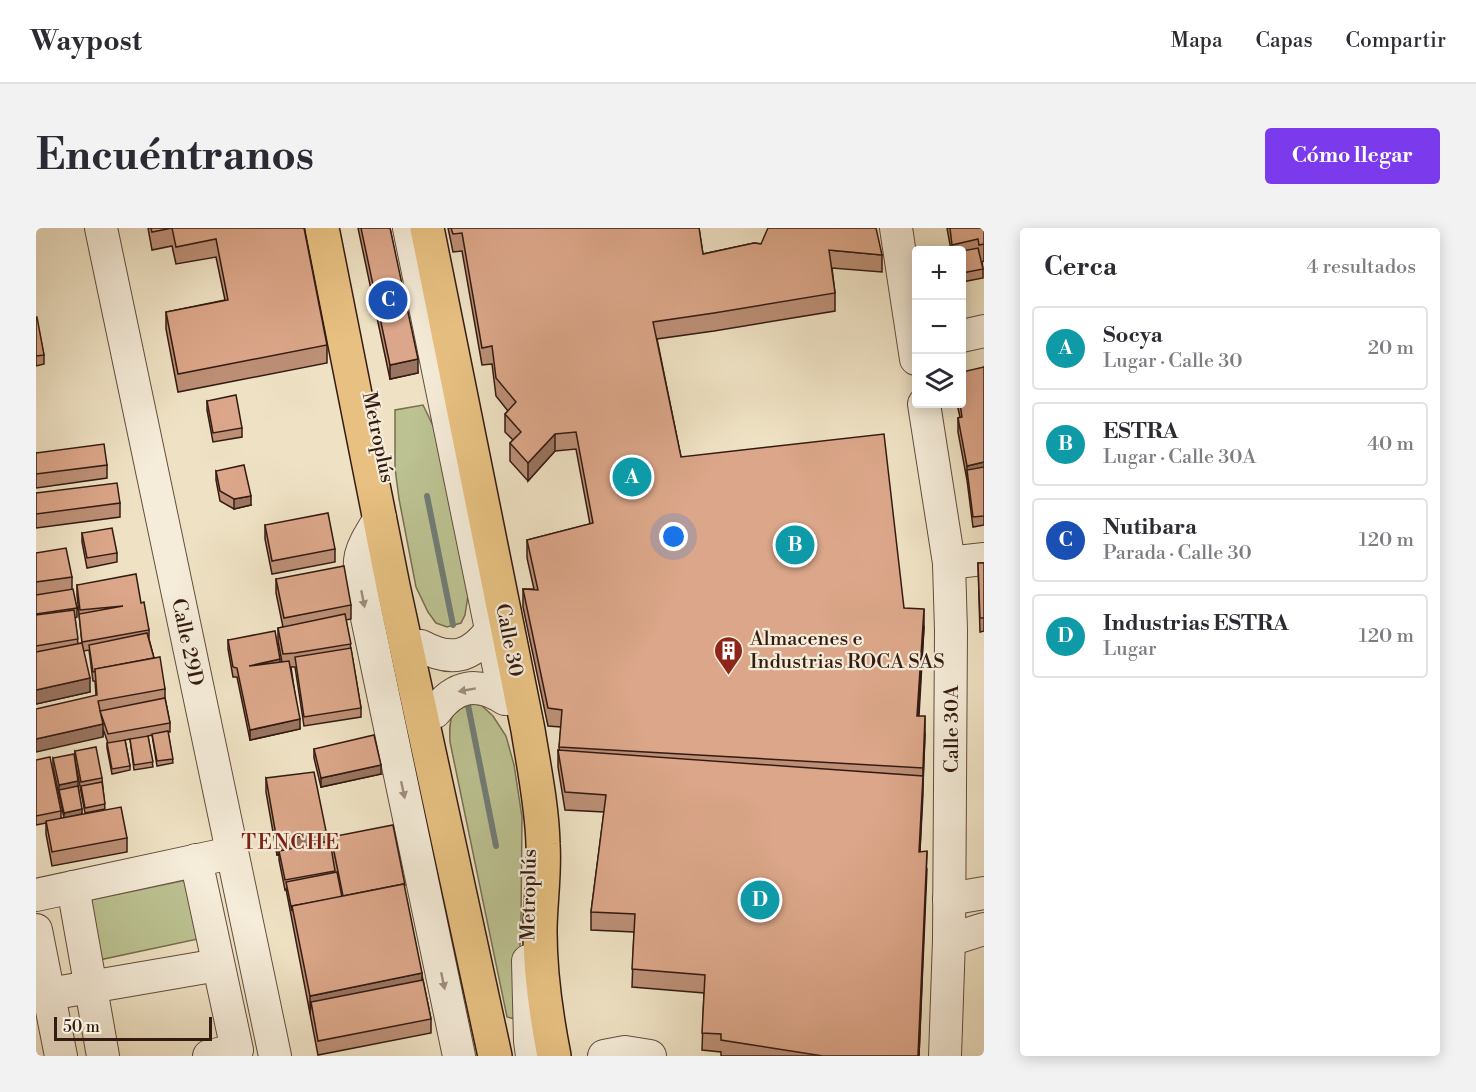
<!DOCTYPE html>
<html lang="es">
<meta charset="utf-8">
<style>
:root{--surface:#fff;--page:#f2f2f3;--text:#2b2b33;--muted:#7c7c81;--line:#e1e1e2;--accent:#7c3aed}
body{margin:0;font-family:"Libre Bodoni",serif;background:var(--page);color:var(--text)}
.controls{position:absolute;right:18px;top:18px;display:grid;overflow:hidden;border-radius:6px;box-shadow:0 3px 15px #0003}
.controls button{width:54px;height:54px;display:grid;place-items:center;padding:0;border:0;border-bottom:2px solid var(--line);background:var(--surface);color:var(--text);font:30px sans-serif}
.scale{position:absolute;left:18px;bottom:15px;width:158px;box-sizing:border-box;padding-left:6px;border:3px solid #341b12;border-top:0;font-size:16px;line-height:21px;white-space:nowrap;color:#341b12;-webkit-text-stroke:4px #f5ecd9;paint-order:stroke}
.you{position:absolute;left:638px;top:309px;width:21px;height:21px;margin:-15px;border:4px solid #fff;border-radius:50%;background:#1a73e8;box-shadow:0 0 0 9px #1a73e833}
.badge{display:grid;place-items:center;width:39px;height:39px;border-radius:50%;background:var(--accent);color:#fff;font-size:20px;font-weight:700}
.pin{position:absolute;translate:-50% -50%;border:3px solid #fff;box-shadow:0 2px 6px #0006}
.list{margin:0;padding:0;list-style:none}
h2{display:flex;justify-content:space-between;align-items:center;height:78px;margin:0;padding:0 24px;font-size:26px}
h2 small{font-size:20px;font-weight:400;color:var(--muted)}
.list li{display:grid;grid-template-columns:39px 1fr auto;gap:18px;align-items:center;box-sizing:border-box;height:84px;margin:0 12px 12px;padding:0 12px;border:2px solid var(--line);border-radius:6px}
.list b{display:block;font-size:22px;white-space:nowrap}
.list p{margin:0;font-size:20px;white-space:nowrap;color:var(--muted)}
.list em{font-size:20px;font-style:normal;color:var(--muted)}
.icon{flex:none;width:33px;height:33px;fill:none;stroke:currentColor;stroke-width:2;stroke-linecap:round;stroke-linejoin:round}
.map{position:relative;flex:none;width:948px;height:828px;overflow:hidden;border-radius:6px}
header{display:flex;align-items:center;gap:36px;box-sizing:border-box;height:84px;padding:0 30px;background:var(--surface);border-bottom:2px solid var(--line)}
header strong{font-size:28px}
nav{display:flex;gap:33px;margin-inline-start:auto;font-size:21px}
.intro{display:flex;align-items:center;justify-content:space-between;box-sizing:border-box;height:144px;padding:0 36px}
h1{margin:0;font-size:42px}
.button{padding:15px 27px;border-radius:6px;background:var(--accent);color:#fff;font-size:21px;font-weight:700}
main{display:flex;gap:36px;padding:0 36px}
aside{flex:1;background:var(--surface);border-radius:6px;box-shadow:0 3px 15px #0003}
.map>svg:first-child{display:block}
.green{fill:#bcc292;stroke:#786e52;stroke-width:1.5}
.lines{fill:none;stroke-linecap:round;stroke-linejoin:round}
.stream{stroke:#717c76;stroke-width:6}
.minor-casing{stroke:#634d3e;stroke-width:34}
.major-casing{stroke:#341b12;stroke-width:36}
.minor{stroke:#f5ecd9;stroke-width:32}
.major{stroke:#e8c182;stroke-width:33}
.wall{fill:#bc8f76;stroke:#341b12;stroke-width:1.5}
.shaded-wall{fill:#997460;stroke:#341b12;stroke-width:1.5}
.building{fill:#dba689;stroke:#341b12;stroke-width:1.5}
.oneway{fill:#9e8e7f}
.labels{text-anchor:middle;stroke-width:4.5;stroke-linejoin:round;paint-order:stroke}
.street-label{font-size:20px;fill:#341b12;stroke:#f5ecd9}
.poi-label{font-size:20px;fill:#341b12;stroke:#f5ecd9;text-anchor:start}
.neighbourhood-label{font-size:21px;letter-spacing:1.5px;fill:#7a1f14;stroke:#f5ecd9}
</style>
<header>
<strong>Waypost</strong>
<nav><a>Mapa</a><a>Capas</a><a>Compartir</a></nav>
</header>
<div class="intro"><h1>Encuéntranos</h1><a class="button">Cómo llegar</a></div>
<main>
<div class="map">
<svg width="948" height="828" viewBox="0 0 948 828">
<rect width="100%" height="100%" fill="#efe2c4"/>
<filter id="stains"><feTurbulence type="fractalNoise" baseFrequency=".00333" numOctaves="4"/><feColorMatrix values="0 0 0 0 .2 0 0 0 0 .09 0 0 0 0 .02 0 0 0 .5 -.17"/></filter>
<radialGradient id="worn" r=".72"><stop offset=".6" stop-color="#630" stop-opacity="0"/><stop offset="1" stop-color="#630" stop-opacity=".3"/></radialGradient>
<g class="green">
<path d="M387,177L415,235L436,341L429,387L425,395L411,399L400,395L392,384L380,359L363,271L359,240V182Z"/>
<path d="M438,476L445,477L457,488L470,508L478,537L486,589L485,693L483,743L479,791L471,789L414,514C413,491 413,481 438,476Z"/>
<path d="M150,652L162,711L63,732L50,673Z"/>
</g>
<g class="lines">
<g class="stream">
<path d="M391,268L417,397"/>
<path d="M432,477L460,618"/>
</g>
<defs>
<g id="minor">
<path d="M65,0L239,828"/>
<path d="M373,0L466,455"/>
<path d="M860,0L880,131"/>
<path d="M926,108L948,103"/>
<path d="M888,176L913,335L915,403L913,712L909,828"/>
<path d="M344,290C324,323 320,327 326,366L423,828"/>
<path d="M913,335L948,331"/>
<path d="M385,418C415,434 435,430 455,402"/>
<path d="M399,484C419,457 441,453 469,471"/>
<path d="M160,632L201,822L173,828"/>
<path d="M37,659L67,828"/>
<path d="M0,667L181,628"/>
<path d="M913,671L948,665"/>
<path d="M0,702L25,828"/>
<path d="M913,712L948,701"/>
<path d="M492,733L494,813L496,828"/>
<path d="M13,766L182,737"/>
<path d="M568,828L589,824L614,828"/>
</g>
<g id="major">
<path d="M286,0L357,358L459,828"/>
<path d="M391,0L492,502C498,540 506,578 507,616C509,646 504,675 504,704C504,746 510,787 518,828"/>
</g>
</defs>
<use href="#minor" class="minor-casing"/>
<use href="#major" class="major-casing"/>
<use href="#minor" class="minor"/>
<use href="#major" class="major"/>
</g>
<g class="wall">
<path d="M112,0H268L291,117V135L142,164L130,101V84L189,72L180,29L140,36L136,18L116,22Z"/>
<path d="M322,0H354L382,145L354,151Z"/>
<path d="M412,0H663L667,26L718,15L846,27V44L796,40L799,65V83L678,103L621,111L645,229L868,380L888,399L883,488L889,506L884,623L891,641L883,828H685V824L666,822L668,765L596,759L598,704L555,702V684L568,584L529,582L522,539V522H523L525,499L512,498L487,379V361H498L491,330V312L554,296L540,221L519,223L492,253L474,233V215L477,212L469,204V186L472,183L460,168L456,136L446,137L426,23L417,24Z"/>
<path d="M911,0H948V33L946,34L947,41V50L926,54V22H915Z"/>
<path d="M0,89L8,127V136L0,138Z"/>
<path d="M948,139V297L937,299L931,252L922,204V190L924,189L921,176H926Z"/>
<path d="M171,173L206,200V209L177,214L171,182Z"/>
<path d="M0,225L71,237V250L0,260Z"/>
<path d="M180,243L215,277L198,281L184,273L180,252Z"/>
<path d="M0,265L84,275V289L0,300Z"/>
<path d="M229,297L299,321V334L236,346L229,311Z"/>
<path d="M46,305L81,325V334L51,340L46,314Z"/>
<path d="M0,325L36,349V361L41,380V389L39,390L42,416L46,415L41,367V357L105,375L113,402V411L118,430L129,461V470L134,495V504H132L137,535L121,538L116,507L112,508L117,539L98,542L94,511L89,512L94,538V542L76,546L71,520V515H72L67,501V509L60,467L59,453H57L53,422L47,423L54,464L0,476Z"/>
<path d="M942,335H948V403L944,404Z"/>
<path d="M240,351L315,377V391L310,392L325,480V489L268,498L259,439H255L264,501L214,512L201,449H197L192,421V412L244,434H246L242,413V400L247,399L240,365Z"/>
<path d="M278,521L345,546L285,559L278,530Z"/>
<path d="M39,523L66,550L69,581L49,585L39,532Z"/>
<path d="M17,530L42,558L46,586L91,610V624L16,638L10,606V595L0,597V532L25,583V590H28L17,539Z"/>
<path d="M230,550L295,619V609L369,664L395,791V805L282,827L250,661L249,662L243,632V627H241L230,564Z"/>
</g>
<g class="shaded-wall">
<path d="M382,131V145L354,151V137Z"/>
<path d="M519,206V223L492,253V235Z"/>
<path d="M948,234V248L931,242V252V238Z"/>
<path d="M215,268V277L198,281V271Z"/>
<path d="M888,381V399L881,506V488Z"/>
<path d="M244,431V440L213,438Z"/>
<path d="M54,450V464L0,476V462Z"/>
<path d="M889,488V506L887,558V540Z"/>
<path d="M264,491V501L214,512V502Z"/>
<path d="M67,496V509L0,524V511Z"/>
<path d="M345,537V546L285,559V550Z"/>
<path d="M887,548V566L883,641V624Z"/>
<path d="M42,553V563L23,562V557Z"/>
<path d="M46,581V586L28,590V585Z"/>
<path d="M290,603V617L243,623V627H241V613Z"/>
<path d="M891,623L883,828H882Z"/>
<path d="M386,745V763L275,774L274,786V768Z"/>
</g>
<g class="building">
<path d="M115,0H268L291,117L142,146L130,84L192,72L180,11L140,19L136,0L116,4Z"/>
<path d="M325,0H354L382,131L354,137Z"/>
<path d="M415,0H663L667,26L718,15L725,16L732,0H840L846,27L793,22L799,65L678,85L617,94L645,229L848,206L868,380L888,381L881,488H889L887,540L523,519L526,482L512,480L487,361L502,362L491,312L557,295L540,204L519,206L492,235L474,215L485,204L469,186L480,174L460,150L456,118L446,120L426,5L417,6Z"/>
<path d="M914,0H948V16L943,17L942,11L916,17Z"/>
<path d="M942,20L947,41L926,45V23Z"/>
<path d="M0,89H1L8,127L0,128Z"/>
<path d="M948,139V234L931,238L922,190L926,189L924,176H926V144Z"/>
<path d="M200,167L206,200L177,205L171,173Z"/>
<path d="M68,216L71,237L0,246V225Z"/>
<path d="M208,237L215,268L198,271L184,263L180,243Z"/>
<path d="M948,239V288L937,289L931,242Z"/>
<path d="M81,255L84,275L0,286V265Z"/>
<path d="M292,285L299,321L236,333L229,297Z"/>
<path d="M76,300L81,325L51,330L46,305Z"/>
<path d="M30,320L36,349L0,354V325Z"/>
<path d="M942,335H948V390H944Z"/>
<path d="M308,338L315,377L248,390L240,351Z"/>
<path d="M100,346L105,375L108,374L113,402L46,414L43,386L87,378L44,382L41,357Z"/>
<path d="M37,361L41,380L0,386V367Z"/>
<path d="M38,382L42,411L0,418V387Z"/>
<path d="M309,386L315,416L259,425L247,426L242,400Z"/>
<path d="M239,403L244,431L213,438L253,433L264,491L214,502L201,440L197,439L192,412Z"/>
<path d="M111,405L118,430L59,441L60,443L57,444L53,417Z"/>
<path d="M46,415L54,450L0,462V424Z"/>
<path d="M315,420L325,480L268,489L259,429Z"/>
<path d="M124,429L129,461L62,473L67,496L0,511V481L61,467L59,441Z"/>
<path d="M129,470L134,495L72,506L64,483Z"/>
<path d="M132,503L137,531L121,533L116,506Z"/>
<path d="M338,507L345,537L285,550L278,521Z"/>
<path d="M112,508L117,534L98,537L94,511Z"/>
<path d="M89,512L94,538L76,541L71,515Z"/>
<path d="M60,519L66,550L45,554L39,523Z"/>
<path d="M522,522L887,548L883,624L891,623L882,828H787L685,812V806L666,805L669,747L596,741L599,686L555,684L570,567L529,564Z"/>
<path d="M38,526L42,553L23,557L17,530Z"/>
<path d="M14,529L25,583L0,588V532Z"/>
<path d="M278,544L290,603L241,613L230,550Z"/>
<path d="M66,554L69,576L49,580L45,558Z"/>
<path d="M42,558L46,581L28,585L23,562Z"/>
<path d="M85,579L91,610L16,624L10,593Z"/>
<path d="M357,597L369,657H368V656L307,668L295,609Z"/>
<path d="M294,613L299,643L249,652L243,623Z"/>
<path d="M301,644L306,669L256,678V683L250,654Z"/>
<path d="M368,656L386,745L274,768L256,678Z"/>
<path d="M387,752L395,791L282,813L275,774Z"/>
</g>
<defs><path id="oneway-solid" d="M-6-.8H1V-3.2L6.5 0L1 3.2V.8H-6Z" transform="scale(1.5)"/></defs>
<g class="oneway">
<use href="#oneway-solid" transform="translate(327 371) rotate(79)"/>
<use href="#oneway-solid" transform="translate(431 462) rotate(170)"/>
<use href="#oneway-solid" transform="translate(367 562) rotate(78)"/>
<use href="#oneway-solid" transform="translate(407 753) rotate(78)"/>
</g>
<defs>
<symbol id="building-pin" viewBox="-11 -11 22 30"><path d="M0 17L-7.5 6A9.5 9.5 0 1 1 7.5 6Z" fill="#8f2418" stroke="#f5ecd9"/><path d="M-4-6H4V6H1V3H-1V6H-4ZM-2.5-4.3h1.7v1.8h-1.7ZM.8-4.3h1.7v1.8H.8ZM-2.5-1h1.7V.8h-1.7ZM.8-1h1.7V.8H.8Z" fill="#fff"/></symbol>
</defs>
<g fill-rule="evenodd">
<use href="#building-pin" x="676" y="406" width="33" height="45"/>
</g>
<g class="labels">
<g class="street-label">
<text transform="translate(343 209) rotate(78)" y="7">Metroplús</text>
<text transform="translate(474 412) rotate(79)" y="7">Calle 30</text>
<text transform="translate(152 414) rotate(78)" y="7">Calle 29D</text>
<text transform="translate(915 501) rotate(-90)" y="7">Calle 30A</text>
<text transform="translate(492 667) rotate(-89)" y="7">Metroplús</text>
</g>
<g class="poi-label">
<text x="714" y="417">Almacenes e<tspan x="714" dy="23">Industrias ROCA SAS</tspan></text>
</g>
<g class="neighbourhood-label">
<text x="255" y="621">TENCHE</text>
</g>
</g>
<rect width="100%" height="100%" filter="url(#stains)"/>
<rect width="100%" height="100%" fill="url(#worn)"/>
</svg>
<div class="controls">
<button>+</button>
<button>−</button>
<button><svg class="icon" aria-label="layers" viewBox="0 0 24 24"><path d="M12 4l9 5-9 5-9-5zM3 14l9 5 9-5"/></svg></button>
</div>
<div class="scale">50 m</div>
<div class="you"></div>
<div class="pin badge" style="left:596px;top:249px;background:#0f9aa8">A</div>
<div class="pin badge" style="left:759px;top:317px;background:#0f9aa8">B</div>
<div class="pin badge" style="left:352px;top:72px;background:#1a4fb4">C</div>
<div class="pin badge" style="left:724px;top:672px;background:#0f9aa8">D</div>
</div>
<aside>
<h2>Cerca<small>4 resultados</small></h2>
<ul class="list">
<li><span class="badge" style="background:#0f9aa8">A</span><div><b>Socya</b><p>Lugar · Calle 30</p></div><em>20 m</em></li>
<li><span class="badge" style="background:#0f9aa8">B</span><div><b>ESTRA</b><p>Lugar · Calle 30A</p></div><em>40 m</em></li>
<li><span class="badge" style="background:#1a4fb4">C</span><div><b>Nutibara</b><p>Parada · Calle 30</p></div><em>120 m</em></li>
<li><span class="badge" style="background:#0f9aa8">D</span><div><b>Industrias ESTRA</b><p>Lugar</p></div><em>120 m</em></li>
</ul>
</aside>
</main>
